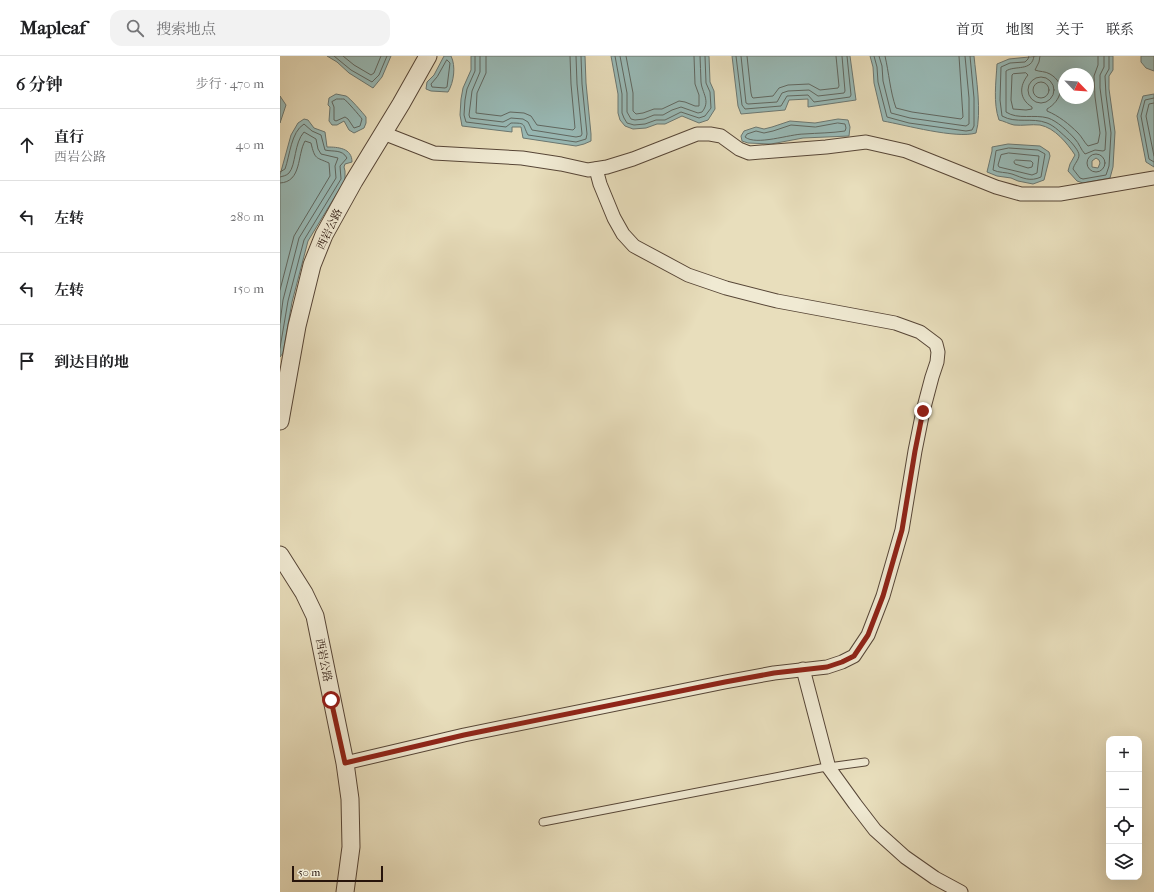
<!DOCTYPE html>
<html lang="zh">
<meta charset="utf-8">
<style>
:root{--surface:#fff;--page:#f2f2f2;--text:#202124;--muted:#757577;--line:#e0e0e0}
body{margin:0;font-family:"IM FELL French Canon","Noto Serif SC",serif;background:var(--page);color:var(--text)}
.controls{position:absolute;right:12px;bottom:12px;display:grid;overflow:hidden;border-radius:8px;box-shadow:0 4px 16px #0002}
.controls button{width:36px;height:36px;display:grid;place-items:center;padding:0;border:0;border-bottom:1px solid var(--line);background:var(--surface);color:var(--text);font:20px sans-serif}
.compass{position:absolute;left:778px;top:12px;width:36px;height:36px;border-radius:50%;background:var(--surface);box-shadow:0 4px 16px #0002;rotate:115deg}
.scale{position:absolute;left:12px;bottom:10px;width:91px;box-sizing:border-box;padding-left:4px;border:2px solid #27140b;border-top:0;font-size:11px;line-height:14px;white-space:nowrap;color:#27140b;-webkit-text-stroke:3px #f0ead3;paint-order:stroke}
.stop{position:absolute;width:12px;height:12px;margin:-9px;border:3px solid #8f2418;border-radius:50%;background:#fff}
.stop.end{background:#8f2418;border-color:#fff;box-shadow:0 1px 4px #0008}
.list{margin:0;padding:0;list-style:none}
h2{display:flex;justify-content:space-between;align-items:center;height:52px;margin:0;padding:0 16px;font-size:17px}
h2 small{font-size:13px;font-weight:400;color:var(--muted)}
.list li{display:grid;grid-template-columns:26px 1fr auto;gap:12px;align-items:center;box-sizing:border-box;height:72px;padding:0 16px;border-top:1px solid var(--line)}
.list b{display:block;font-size:15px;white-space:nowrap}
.list p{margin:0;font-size:13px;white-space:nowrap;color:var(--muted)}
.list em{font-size:13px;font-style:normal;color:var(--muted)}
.icon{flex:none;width:22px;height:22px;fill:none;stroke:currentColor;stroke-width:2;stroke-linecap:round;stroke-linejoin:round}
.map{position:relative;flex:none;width:874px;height:836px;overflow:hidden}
header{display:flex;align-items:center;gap:24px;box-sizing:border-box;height:56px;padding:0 20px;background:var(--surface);border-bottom:1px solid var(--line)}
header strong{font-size:19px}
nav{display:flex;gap:22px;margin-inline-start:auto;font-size:14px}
.search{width:280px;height:36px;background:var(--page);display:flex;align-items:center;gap:10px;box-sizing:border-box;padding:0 14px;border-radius:12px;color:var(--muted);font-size:15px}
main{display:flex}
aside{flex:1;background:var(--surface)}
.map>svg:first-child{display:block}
.water{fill:#99bbb8;stroke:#6b7873;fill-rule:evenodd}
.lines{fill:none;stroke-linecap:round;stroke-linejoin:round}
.shore{stroke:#606862;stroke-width:1}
.service-casing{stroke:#574637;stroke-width:9}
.minor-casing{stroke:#574637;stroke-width:15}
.tertiary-casing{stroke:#574637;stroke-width:19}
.service{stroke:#f0ead3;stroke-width:7}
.minor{stroke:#f0ead3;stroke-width:13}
.tertiary{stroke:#f0ead3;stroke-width:17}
.route{stroke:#8f2418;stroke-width:5}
.labels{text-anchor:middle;stroke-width:3;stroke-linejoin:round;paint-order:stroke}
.street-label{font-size:11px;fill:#27140b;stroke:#f0ead3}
</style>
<header>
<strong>Mapleaf</strong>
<div class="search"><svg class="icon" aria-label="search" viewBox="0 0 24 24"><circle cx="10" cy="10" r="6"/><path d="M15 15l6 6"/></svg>搜索地点</div>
<nav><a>首页</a><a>地图</a><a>关于</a><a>联系</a></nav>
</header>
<main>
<aside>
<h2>6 分钟<small>步行 · 470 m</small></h2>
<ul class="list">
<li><svg class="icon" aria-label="ahead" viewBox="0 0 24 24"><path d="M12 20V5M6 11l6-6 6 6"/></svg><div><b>直行</b><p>西岩公路</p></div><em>40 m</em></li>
<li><svg class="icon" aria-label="left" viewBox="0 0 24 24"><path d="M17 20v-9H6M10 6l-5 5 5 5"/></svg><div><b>左转</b></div><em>280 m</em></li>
<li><svg class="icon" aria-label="left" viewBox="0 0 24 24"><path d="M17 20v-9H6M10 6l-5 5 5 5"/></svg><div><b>左转</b></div><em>150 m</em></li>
<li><svg class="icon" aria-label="arrive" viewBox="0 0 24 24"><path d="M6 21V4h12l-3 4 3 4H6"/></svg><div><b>到达目的地</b></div></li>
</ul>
</aside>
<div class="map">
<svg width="874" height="836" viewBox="0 0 874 836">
<rect width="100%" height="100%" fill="#e8debc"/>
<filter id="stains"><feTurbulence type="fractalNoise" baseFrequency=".005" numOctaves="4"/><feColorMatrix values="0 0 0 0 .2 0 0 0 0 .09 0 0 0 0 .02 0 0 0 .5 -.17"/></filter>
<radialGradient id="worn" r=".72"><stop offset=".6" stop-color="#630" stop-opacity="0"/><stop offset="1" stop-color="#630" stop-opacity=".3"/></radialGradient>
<g class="water">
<path d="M47,0H111L102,21L93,32L69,17L57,6Z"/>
<path d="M164,0H171C176,10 174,26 168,36L151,35L146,33L147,26L154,19Z"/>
<path d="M191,0H305L306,27L311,78V85L304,88L296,90L243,82L241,71H232V76L182,70L180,59L181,43L183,32L191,14Z"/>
<path d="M331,0H429L430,26L434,35L435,53L428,64L419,67L402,60L385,68H377L366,72L353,73L345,70L340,64L338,57V38Z"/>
<path d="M452,0H570L576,44L528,51V43L509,44L505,54L461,58L458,50Z"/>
<path d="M590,0H694C696,21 702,57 696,77C676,83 625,69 603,65L594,27L593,11Z"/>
<path d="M759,0H833V14L829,20V33L835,76L833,111L830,122L803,127L797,125L788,115L790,108L795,99C787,87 775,72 760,69C751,68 743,70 734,69C729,68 724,65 719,64C713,47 716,26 717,8L729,3ZM784,18H808V42H784ZM816,102L819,104L820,107L818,112L812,111V105Z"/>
<path d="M861,0H874V15L866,12L861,6Z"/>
<path d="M56,38C59,39 63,39 66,40C69,41 83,57 86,61V67L84,72L74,77L69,74L64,65L57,69H52L49,65L50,51L48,49L49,42Z"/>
<path d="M874,38V111L866,106L857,60L863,40Z"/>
<path d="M0,40L6,49L0,67Z"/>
<path d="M24,63L28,64L34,72L45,76L47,91C58,91 72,92 72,106L65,108L64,111L65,115V124L28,185L12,246L3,297L0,301V119L11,79L18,67Z"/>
<path d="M558,63L568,64L570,71L569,80L523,82L491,88L468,87L462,85L461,80L464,75L476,71L484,73L492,71L510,65L535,67Z"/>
<path d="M728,88L760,90L769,96L770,100L764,124L753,128L738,125L731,122L717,120L707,116L712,95V91Z"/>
</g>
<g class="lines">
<g class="shore">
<path d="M54,0L71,14L92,26L99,19L107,0"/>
<path d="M63,0L74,9L91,19L94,17L101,0"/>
<path d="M195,0V15L187,33L185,44L184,59L186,66L226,71L231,67C247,67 242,68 248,79L296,86L306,83L307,78L302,28L301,0"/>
<path d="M200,0V16L192,35L189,59L190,62L223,66L231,62L243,63L248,66L252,74L296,81L301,80L302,78L297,28L296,0"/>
<path d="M206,0V17L197,37L196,57L221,60L230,56L244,57L251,60L257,69L293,74L295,72L291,28L290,0"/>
<path d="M335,0L342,38V57L344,62L347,67L354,69L365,68L376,64H385L401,56L419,62L425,60L431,52L430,36L426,27L425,0"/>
<path d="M340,0L347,37V56L351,63L355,64L364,63L374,59H383L392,54L401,51L418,57L422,56C431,45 422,37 421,26C421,17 420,8 420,0"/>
<path d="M346,0L353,37V55L356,58L363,57L374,53H382L399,45L405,46L415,50H419V39L415,28L414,0"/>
<path d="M456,0L462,49L465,53L501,50L507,40L528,39L534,46L570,41L571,39L567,0"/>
<path d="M461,0L466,47L468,48L497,46L502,37L508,35L529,34L538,40L564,37L565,35L562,0"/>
<path d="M467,0L471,37L472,41L473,42L493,40L499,32L508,29L529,28L540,34L558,32L559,30L556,0"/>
<path d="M594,0L597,11L598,26L607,61L629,67L686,75L692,74L694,70V42L690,0"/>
<path d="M599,0L602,10L603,25L611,57L630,62L686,70L689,68V42L685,0"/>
<path d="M605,0C609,17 610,35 616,52L632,56L681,63L683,61L679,0"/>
<path d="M749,0L748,3L745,6L730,7L721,11L720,44L722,60C736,68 752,61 767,67C775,70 782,78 789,84C792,87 799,95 799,99C799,104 794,108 793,113L800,122L803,123L826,119L829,110L831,77L826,39L825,20L829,13V0"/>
<path d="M754,0C752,16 735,9 726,15V56C738,64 754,58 768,62C777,65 788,75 795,83C799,87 801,94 805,98L815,94L823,95L825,94L826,77L820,32V19L824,11V0"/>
<path d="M760,0L759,6L755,14C760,16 765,15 770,18C787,28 781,45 767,53V55C779,60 789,68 798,77C802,81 804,86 808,90L818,87L820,77L815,41L814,20L818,9V0"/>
<path d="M167,4L170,7L167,31L165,32L152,31L151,28L157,21Z"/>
<path d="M746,17L748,19C739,30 739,43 752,51V53L746,54L733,53L731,44L732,19L733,18Z"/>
<circle cx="761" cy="34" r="13"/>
<circle cx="761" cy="34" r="8"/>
<path d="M874,42L865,44L861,60L869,103L874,106"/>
<path d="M57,43C58,43 63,43 64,43C66,44 80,60 82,63L80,70L74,72L68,63L65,61L56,65L54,64V51L52,46Z"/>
<path d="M874,47L869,48L866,60L874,100"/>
<path d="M558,67L565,68L566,72L565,75C552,77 538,77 524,78C510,78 476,90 465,81L467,78L476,75L484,77L493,75L511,69L535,71Z"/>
<path d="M729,92L758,94L765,98L761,121C750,126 743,122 732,118C726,116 719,117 713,114L716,95Z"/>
<path d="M729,97L759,100L757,117L752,119L719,111L718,109L721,99Z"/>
<circle cx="816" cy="107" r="9"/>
<path d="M736,104L751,105L753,107L752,111L748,112L735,108L734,106Z"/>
<path d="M0,116L5,113C10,99 11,76 24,68L32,75L41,79L45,94C53,96 62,93 67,102L60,110L61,123L24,184L8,245L0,292"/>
<path d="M0,121C3,120 6,120 9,117C16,109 14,87 24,76L36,83L38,93L41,98L58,102L55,110L56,122L19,182L3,244L0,267"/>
<path d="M0,127C22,126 17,99 25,85L31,87C35,104 36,101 49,107L50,120L14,180L0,234"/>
</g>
<defs>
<path id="service" d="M263,766L541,712L585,706"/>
<g id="minor">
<path d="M103,77L154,97L242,102L281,108L308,114L327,111L353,103L417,78H430L441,80L459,93L469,97L546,91L586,86L626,95L716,131L741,138H780L874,122"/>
<path d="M523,613L549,712L575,748L595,774L625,801L655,822L681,836"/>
<path d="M65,707L184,679L445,626L494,617L547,611L562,606L574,600L588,579L603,540L622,474L635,395L643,355L652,321L657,306L658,296L656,288L640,276L615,267L497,245L446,232L408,219L354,190L343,178L334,162L320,128L316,113"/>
</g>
<g id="tertiary">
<path d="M0,365L17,270L32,209L44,179L74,125L121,48L148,0"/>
<path d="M0,499L24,537L35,560L65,707L70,743L71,791L65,836"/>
</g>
</defs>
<use href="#service" class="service-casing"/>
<use href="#minor" class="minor-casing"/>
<use href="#tertiary" class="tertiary-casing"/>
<use href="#service" class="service"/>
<use href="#minor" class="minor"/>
<use href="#tertiary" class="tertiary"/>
</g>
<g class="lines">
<path class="route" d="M51,644L65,707L184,679L445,626L494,617L547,611L562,606L574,600L588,579L603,540L622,474L635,395L643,355"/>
</g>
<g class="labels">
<g class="street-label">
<text transform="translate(49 173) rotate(-64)" y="4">西岩公路</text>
<text transform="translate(44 604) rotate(79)" y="4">西岩公路</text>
</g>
</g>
<rect width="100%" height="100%" filter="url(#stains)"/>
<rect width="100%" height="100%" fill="url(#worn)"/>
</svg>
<div class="controls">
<button>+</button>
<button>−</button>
<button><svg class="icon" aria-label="locate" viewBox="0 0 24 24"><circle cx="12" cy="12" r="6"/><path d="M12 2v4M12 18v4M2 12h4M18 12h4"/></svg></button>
<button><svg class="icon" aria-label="layers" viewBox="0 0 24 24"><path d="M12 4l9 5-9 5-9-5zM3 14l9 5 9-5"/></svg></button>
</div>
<svg class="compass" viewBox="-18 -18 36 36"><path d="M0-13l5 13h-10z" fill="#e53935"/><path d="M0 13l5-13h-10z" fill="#757577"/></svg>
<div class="scale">50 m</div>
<div class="stop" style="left:51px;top:644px"></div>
<div class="stop end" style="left:643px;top:355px"></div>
</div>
</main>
